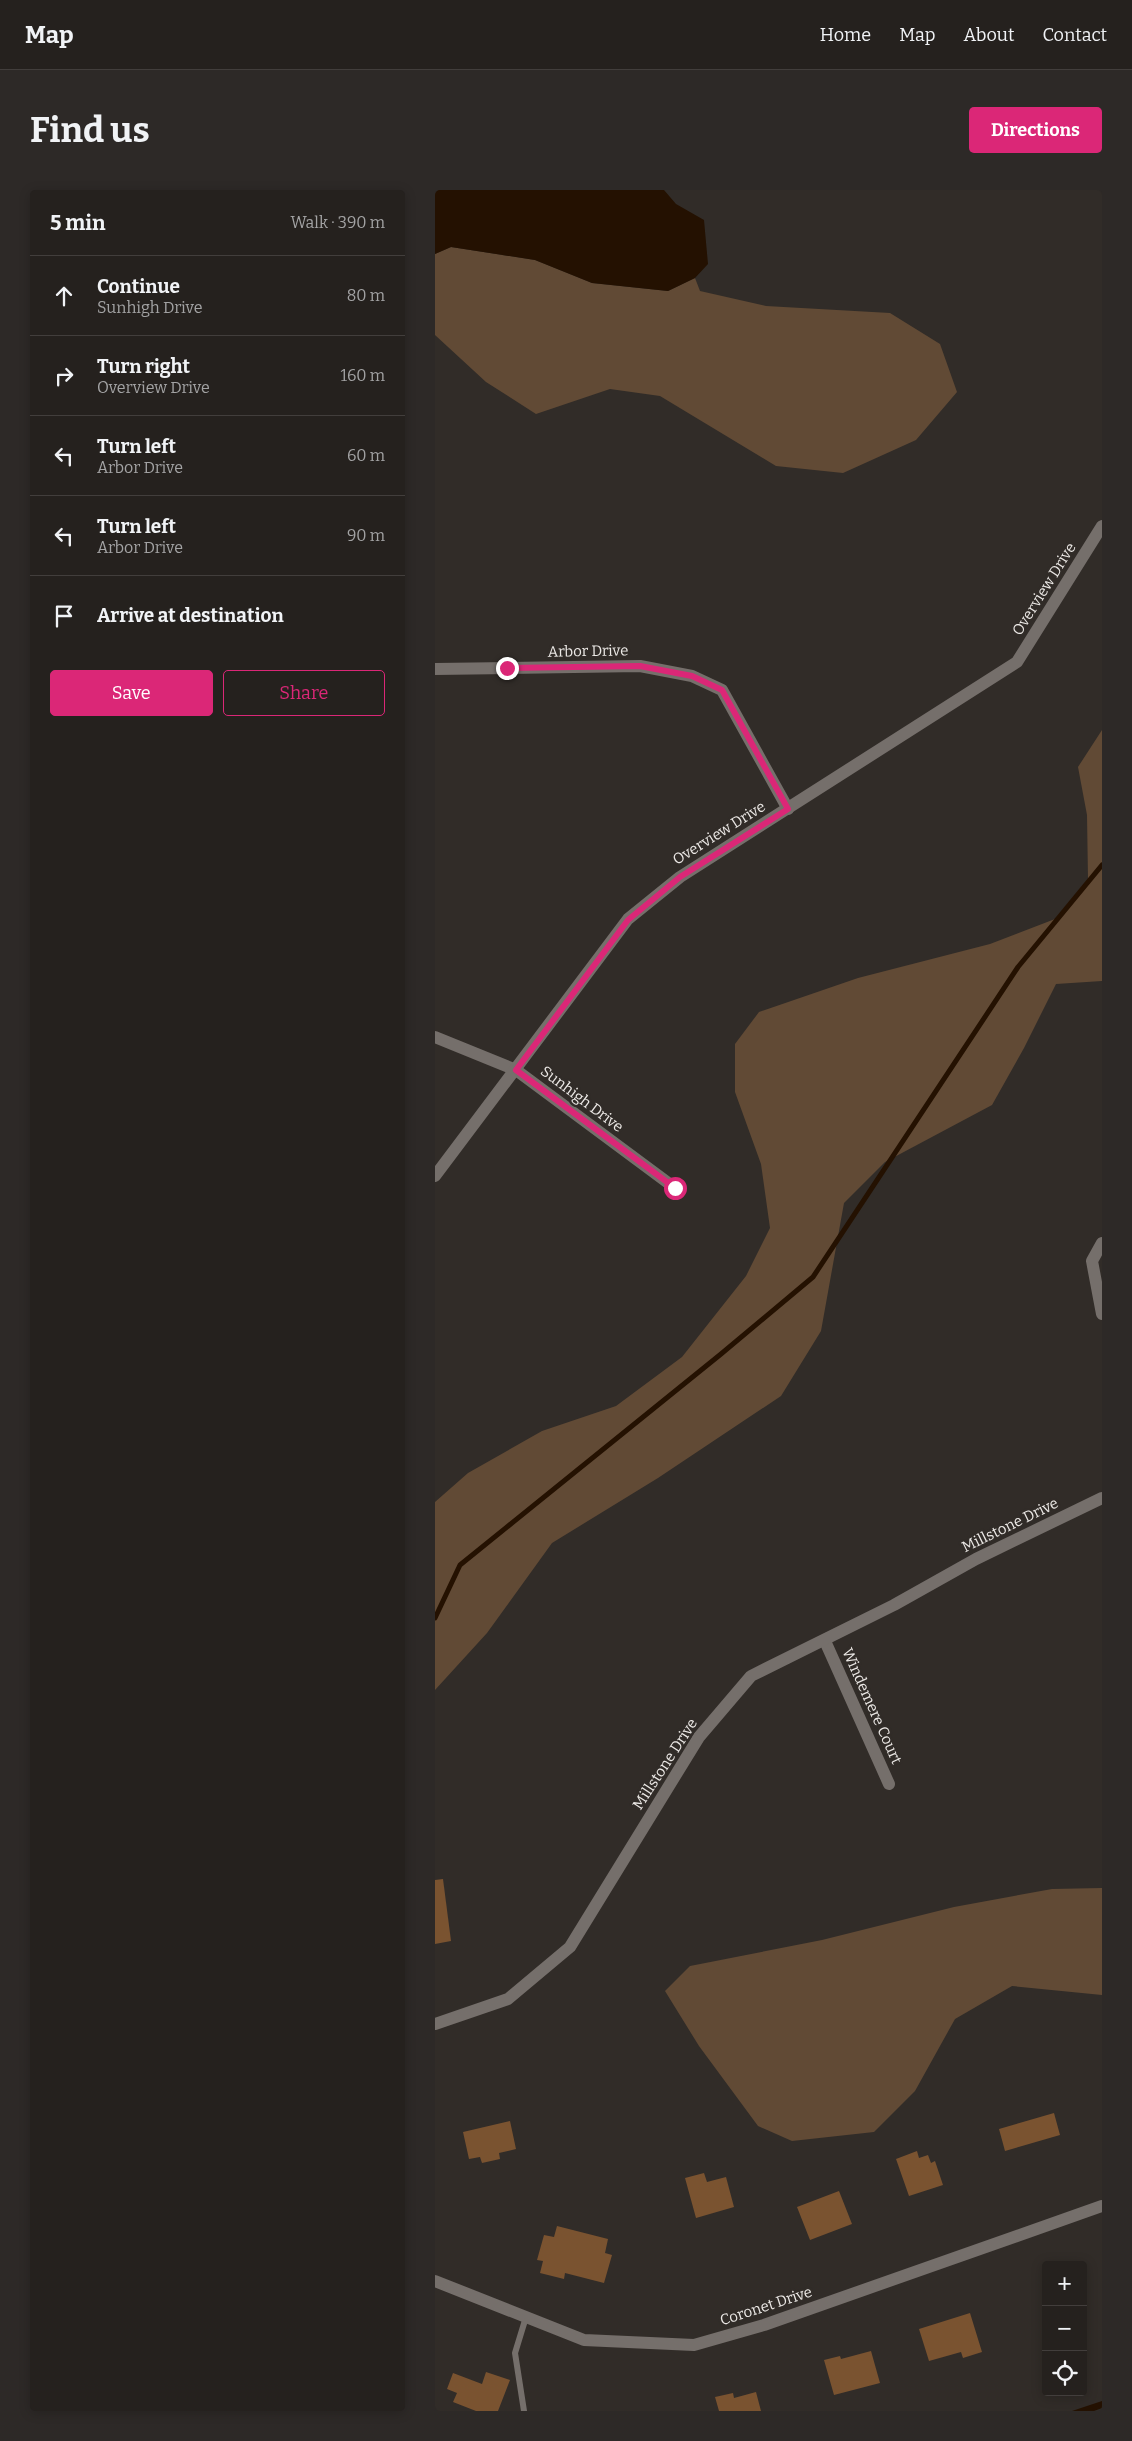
<!DOCTYPE html>
<meta charset="utf-8">
<style>
:root{--surface:#25211e;--page:#2d2927;--text:#f1f3f6;--muted:#a3a3a4;--line:#423e3c;--accent:#db2777}
body{margin:0;font-family:Bitter,serif;background:var(--page);color:var(--text)}
.controls{position:absolute;right:15px;bottom:15px;display:grid;overflow:hidden;border-radius:5px;box-shadow:0 2px 12px #0003}
.controls button{width:45px;height:45px;display:grid;place-items:center;padding:0;border:0;border-bottom:1px solid var(--line);background:var(--surface);color:var(--text);font:25px sans-serif}
.stop{position:absolute;width:15px;height:15px;margin:-11px;border:4px solid #db2777;border-radius:50%;background:#fff}
.stop.end{background:#db2777;border-color:#fff;box-shadow:0 1px 5px #0008}
.list{margin:0;padding:0;list-style:none}
h2{display:flex;justify-content:space-between;align-items:center;height:65px;margin:0;padding:0 20px;font-size:21px}
h2 small{font-size:16px;font-weight:400;color:var(--muted)}
.list li{display:grid;grid-template-columns:32px 1fr auto;gap:15px;align-items:center;box-sizing:border-box;height:80px;padding:0 20px;border-top:1px solid var(--line)}
.list b{display:block;font-size:19px;white-space:nowrap}
.list p{margin:0;font-size:16px;white-space:nowrap;color:var(--muted)}
.list em{font-size:16px;font-style:normal;color:var(--muted)}
.actions{display:flex;gap:10px;padding:15px 20px}
.actions a{flex:1;padding:11px 0;border:1px solid var(--accent);border-radius:5px;text-align:center;font-size:18px;color:var(--accent)}
.actions .main{background:var(--accent);color:#fff}
.icon{flex:none;width:28px;height:28px;fill:none;stroke:currentColor;stroke-width:2;stroke-linecap:round;stroke-linejoin:round}
.map{position:relative;flex:none;width:667px;height:2221px;overflow:hidden;border-radius:5px}
header{display:flex;align-items:center;gap:30px;box-sizing:border-box;height:70px;padding:0 25px;background:var(--surface);border-bottom:1px solid var(--line)}
header strong{font-size:24px}
nav{display:flex;gap:28px;margin-inline-start:auto;font-size:18px}
.intro{display:flex;align-items:center;justify-content:space-between;box-sizing:border-box;height:120px;padding:0 30px}
h1{margin:0;font-size:35px}
.button{padding:12px 22px;border-radius:5px;background:var(--accent);color:#fff;font-size:18px;font-weight:700}
main{display:flex;gap:30px;padding:0 30px}
aside{flex:1;background:var(--surface);border-radius:5px;box-shadow:0 2px 12px #0003}
.map>svg:first-child{display:block}
.green{fill:#614a35}
.water{fill:#241101}
.lines{fill:none;stroke-linecap:round;stroke-linejoin:round}
.stream{stroke:#241101;stroke-width:5}
.building{fill:#7a5330}
.lane{stroke:#756f6b;stroke-width:6}
.street{stroke:#756f6b;stroke-width:12}
.route{stroke:#db2777;stroke-width:6}
.labels{text-anchor:middle;stroke-width:5;stroke-linejoin:round;paint-order:stroke}
.street-label{font-size:15px;fill:#ece9e6;stroke:#312c28}
</style>
<header>
<strong>Map</strong>
<nav><a>Home</a><a>Map</a><a>About</a><a>Contact</a></nav>
</header>
<div class="intro"><h1>Find us</h1><a class="button">Directions</a></div>
<main>
<aside>
<h2>5 min<small>Walk · 390 m</small></h2>
<ul class="list">
<li><svg class="icon" aria-label="ahead" viewBox="0 0 24 24"><path d="M12 20V5M6 11l6-6 6 6"/></svg><div><b>Continue</b><p>Sunhigh Drive</p></div><em>80 m</em></li>
<li><svg class="icon" aria-label="right" viewBox="0 0 24 24"><path d="M7 20v-9h11M14 6l5 5-5 5"/></svg><div><b>Turn right</b><p>Overview Drive</p></div><em>160 m</em></li>
<li><svg class="icon" aria-label="left" viewBox="0 0 24 24"><path d="M17 20v-9H6M10 6l-5 5 5 5"/></svg><div><b>Turn left</b><p>Arbor Drive</p></div><em>60 m</em></li>
<li><svg class="icon" aria-label="left" viewBox="0 0 24 24"><path d="M17 20v-9H6M10 6l-5 5 5 5"/></svg><div><b>Turn left</b><p>Arbor Drive</p></div><em>90 m</em></li>
<li><svg class="icon" aria-label="arrive" viewBox="0 0 24 24"><path d="M6 21V4h12l-3 4 3 4H6"/></svg><div><b>Arrive at destination</b></div></li>
</ul>
<div class="actions"><a class="main">Save</a><a>Share</a></div>
</aside>
<div class="map">
<svg width="667" height="2221" viewBox="0 0 667 2221">
<rect width="100%" height="100%" fill="#312c28"/>
<g class="green">
<path d="M16,57L100,70L157,93L233,101L260,88L265,101L331,116L455,123L505,154L522,202L481,250L408,283L341,276L225,206L175,199L101,224L51,192L0,145V64Z"/>
<path d="M667,540V791L621,794L589,858L557,915L450,972L409,1013L386,1141L346,1206L223,1288L117,1353L52,1443L0,1500V1312L33,1283L107,1241L181,1216L247,1167L311,1086L335,1038L326,974L300,902V854L324,822L423,788L555,754L620,729L653,689L652,625L643,577Z"/>
<path d="M667,1698V1805L577,1796L520,1829L480,1901L439,1942L357,1951L323,1936L264,1856L230,1801L255,1776L387,1750L519,1717L617,1699Z"/>
</g>
<g class="water">
<path d="M0,0H229L241,14L269,30L273,74L260,88L233,101L157,93L100,70L16,57L0,64Z"/>
<path d="M667,2211V2218L659,2221H637Z"/>
</g>
<g class="lines">
<path class="stream" d="M0,1428L25,1375L286,1164L378,1087L583,777L667,675"/>
</g>
<g class="building">
<path d="M8,1689L16,1751L0,1754V1690Z"/>
<path d="M619,1923L625,1945L570,1961L564,1939Z"/>
<path d="M75,1931L81,1959L64,1963L65,1969L47,1973L45,1967L34,1969L28,1942Z"/>
<path d="M482,1961L484,1968L493,1965L496,1973L500,1971L508,1995L474,2006L461,1969Z"/>
<path d="M269,1983L272,1992L291,1987L299,2017L261,2028L250,1988Z"/>
<path d="M404,2001L417,2034L375,2050L362,2017Z"/>
<path d="M122,2036L173,2049L170,2063L177,2065L169,2093L130,2083L129,2089L105,2083L108,2071L102,2070L109,2045L119,2047Z"/>
<path d="M535,2123L547,2162L528,2168L526,2162L494,2171L484,2139Z"/>
<path d="M436,2161L445,2193L399,2205L389,2170L405,2166L406,2169Z"/>
<path d="M51,2182L75,2190L63,2221H41L18,2212L22,2203L12,2199L18,2183L47,2194Z"/>
<path d="M321,2202L326,2221H284L280,2207L298,2203L299,2208Z"/>
</g>
<g class="lines">
<path class="lane" d="M89,2221L80,2163L91,2127"/>
<g class="street">
<path d="M0,479L205,476L257,486L287,500L353,619"/>
<path d="M0,847L81,880L240,998"/>
<path d="M0,986L193,729L245,687L582,472L667,336"/>
<path d="M667,1053L657,1071L667,1124"/>
<path d="M390,1451L454,1594"/>
<path d="M0,1834L73,1809L135,1757L264,1547L316,1486L459,1415L541,1369L667,1308"/>
<path d="M0,2091L149,2150L259,2155L329,2135L667,2016"/>
</g>
</g>
<g class="lines">
<path class="route" d="M72,478L205,476L257,486L287,500L353,619L245,687L193,730L81,880L240,998"/>
</g>
<g class="labels">
<g class="street-label">
<text transform="translate(609 399) rotate(-58)" y="5">Overview Drive</text>
<text transform="translate(153 461) rotate(-1)" y="5">Arbor Drive</text>
<text transform="translate(284 643) rotate(-32)" y="5">Overview Drive</text>
<text transform="translate(147 909) rotate(37)" y="5">Sunhigh Drive</text>
<text transform="translate(575 1335) rotate(-26)" y="5">Millstone Drive</text>
<text transform="translate(437 1516) rotate(66)" y="5">Windemere Court</text>
<text transform="translate(230 1574) rotate(-57)" y="5">Millstone Drive</text>
<text transform="translate(331 2116) rotate(-18)" y="5">Coronet Drive</text>
</g>
</g>
</svg>
<div class="controls">
<button>+</button>
<button>−</button>
<button><svg class="icon" aria-label="locate" viewBox="0 0 24 24"><circle cx="12" cy="12" r="6"/><path d="M12 2v4M12 18v4M2 12h4M18 12h4"/></svg></button>
</div>
<div class="stop" style="left:240px;top:998px"></div>
<div class="stop end" style="left:72px;top:478px"></div>
</div>
</main>
